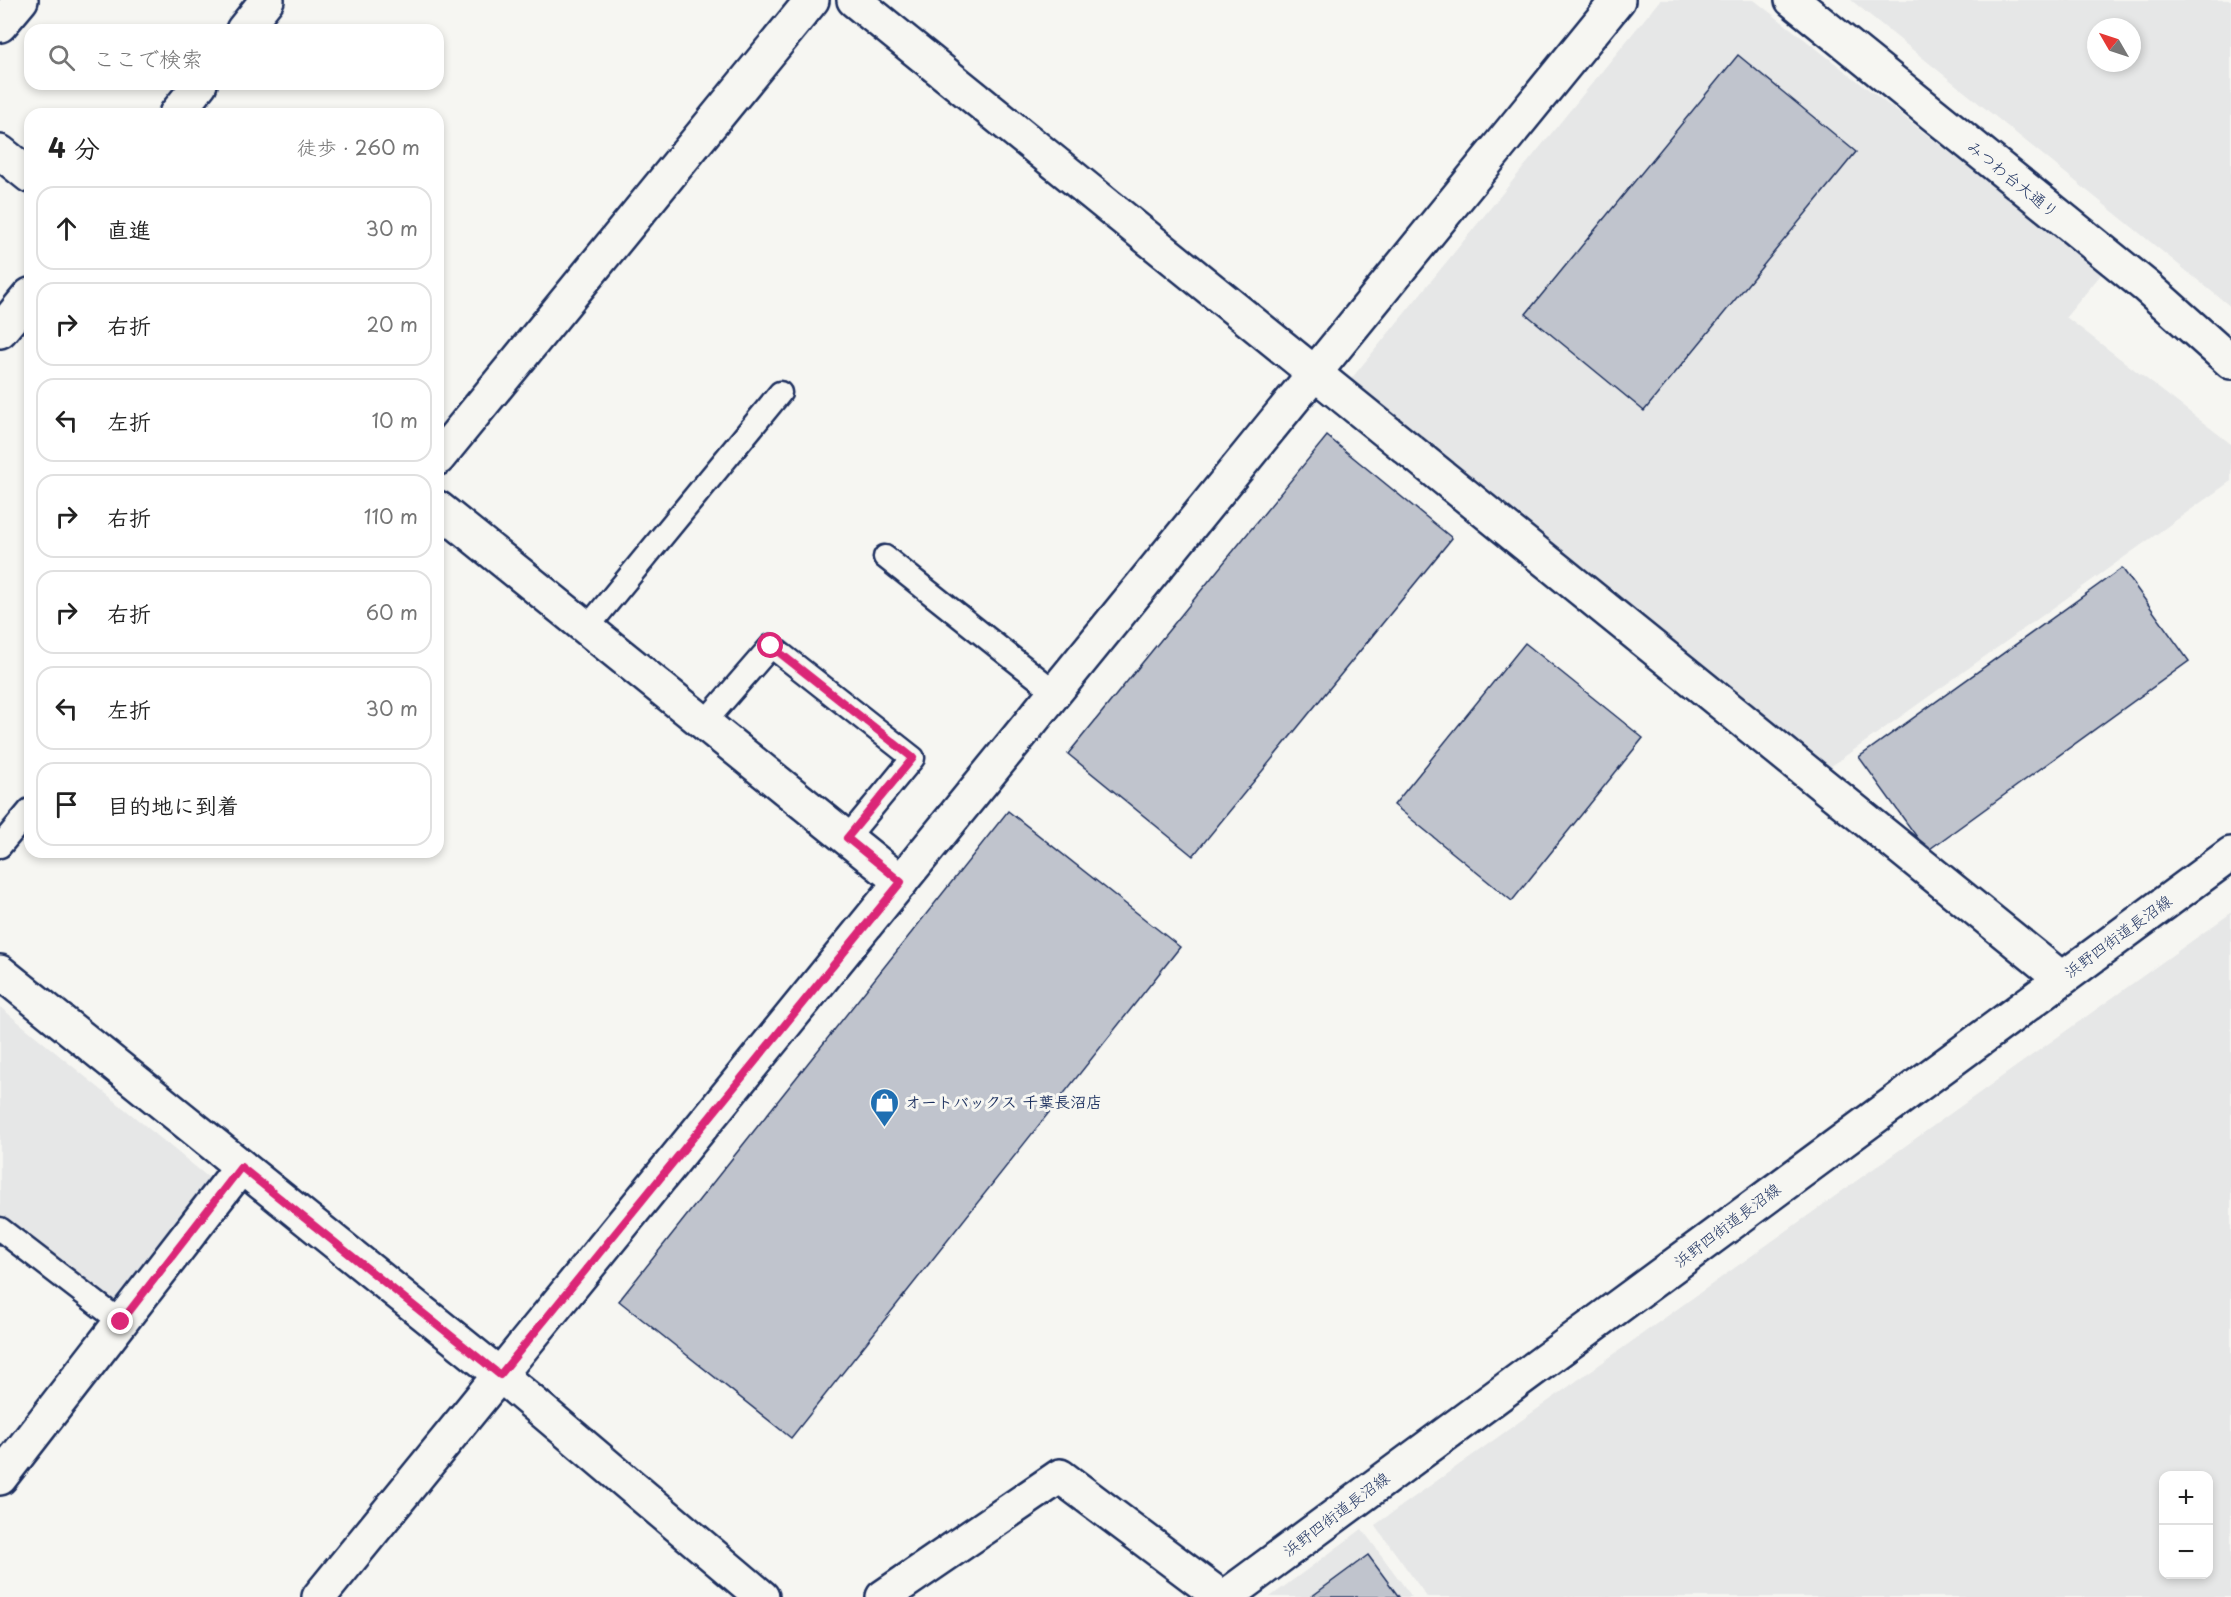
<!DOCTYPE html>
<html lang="ja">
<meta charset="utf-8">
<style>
:root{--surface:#fff;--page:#f2f2f2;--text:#222;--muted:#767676;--line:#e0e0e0}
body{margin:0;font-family:"Playpen Sans","Klee One",sans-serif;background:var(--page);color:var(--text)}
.controls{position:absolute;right:18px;bottom:18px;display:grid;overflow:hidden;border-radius:12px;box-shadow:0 3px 9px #0003}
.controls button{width:54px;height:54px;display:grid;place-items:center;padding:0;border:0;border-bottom:2px solid var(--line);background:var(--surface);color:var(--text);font:30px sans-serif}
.compass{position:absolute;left:2087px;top:18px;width:54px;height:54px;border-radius:50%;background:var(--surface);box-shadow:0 3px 9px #0003;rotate:309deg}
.stop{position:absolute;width:18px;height:18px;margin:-14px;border:4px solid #db2777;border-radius:50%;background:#fff}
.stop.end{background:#db2777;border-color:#fff;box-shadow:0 2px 6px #0008}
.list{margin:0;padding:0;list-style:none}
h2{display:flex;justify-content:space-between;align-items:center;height:78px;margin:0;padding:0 24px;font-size:26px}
h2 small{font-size:20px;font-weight:400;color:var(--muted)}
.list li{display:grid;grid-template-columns:39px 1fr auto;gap:18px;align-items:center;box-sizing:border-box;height:84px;margin:0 12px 12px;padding:0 12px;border:2px solid var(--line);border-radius:18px}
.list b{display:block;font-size:22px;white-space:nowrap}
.list em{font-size:20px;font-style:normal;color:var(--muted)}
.icon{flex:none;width:33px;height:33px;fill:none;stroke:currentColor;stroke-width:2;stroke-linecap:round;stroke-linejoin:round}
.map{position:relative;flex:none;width:2231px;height:1597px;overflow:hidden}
.search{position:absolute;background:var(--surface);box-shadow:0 3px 9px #0003;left:24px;top:24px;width:420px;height:66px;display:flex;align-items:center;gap:15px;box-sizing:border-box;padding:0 21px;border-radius:18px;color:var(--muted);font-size:22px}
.panel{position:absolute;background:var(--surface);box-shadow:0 3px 9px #0003;left:24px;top:108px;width:420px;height:750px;border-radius:18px}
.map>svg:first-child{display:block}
.built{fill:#e6e7e7;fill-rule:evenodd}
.building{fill:#c0c4cd;stroke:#1b2f5e;stroke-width:1.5}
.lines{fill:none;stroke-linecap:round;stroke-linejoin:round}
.service-casing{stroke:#1b2f5e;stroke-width:27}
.minor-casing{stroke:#1b2f5e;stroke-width:38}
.tertiary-casing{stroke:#1b2f5e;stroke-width:38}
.primary-casing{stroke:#1b2f5e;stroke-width:38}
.service{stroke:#f6f6f2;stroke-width:22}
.minor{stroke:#f6f6f2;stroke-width:33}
.tertiary{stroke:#f6f6f2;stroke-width:33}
.primary{stroke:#f6f6f2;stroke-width:33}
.route{stroke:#db2777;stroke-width:8}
.labels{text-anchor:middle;stroke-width:6;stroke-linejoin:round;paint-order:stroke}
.street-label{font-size:16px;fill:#1b2f5e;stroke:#f6f6f2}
.poi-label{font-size:16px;font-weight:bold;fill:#1b2f5e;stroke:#f6f6f2;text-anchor:start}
</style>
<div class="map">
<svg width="2231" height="1597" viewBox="0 0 2231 1597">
<rect width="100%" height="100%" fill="#f6f6f2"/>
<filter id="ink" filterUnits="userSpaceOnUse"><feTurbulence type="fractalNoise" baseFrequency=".0167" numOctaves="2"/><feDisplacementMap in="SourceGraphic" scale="12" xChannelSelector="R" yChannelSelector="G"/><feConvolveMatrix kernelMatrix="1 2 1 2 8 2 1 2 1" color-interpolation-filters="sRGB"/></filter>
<g filter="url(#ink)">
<g class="built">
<path d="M1660,0H1754L2103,272L2066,317L2231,444V481L1823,772L1347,384Z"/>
<path d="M1851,0H2231V307ZM2096,27H2132V63H2096Z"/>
<path d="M2231,913V1597H1427L1375,1525ZM2164,1476H2208V1574H2164Z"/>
<path d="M0,1007L214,1182L116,1304L0,1216Z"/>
<path d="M1362,1529L1412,1597H1270Z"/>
</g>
<g class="building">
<path d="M1738,55L1856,152L1644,411L1526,314Z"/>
<path d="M1327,436L1452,538L1193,856L1068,754Z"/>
<path d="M2122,568L2189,661L1927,851L1859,757Z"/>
<path d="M1525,643L1643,738L1512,901L1394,805Z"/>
<path d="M1008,811L1180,947L791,1438L619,1301Z"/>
<path d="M1368,1555L1399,1597H1311Z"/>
</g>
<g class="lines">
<defs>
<g id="service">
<path d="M885,557L1055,692"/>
<path d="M587,628L780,393"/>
<path d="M704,723L771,646L913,758L847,838"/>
<path d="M0,846L30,810"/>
<path d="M0,1229L121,1322"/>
</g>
<g id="minor">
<path d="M854,0L2061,978"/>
<path d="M0,25L21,0"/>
<path d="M243,30L267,0"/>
<path d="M176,114L200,84"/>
<path d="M0,152L30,176"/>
<path d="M0,331L30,295"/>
<path d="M438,458L812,0"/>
<path d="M438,508L901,882"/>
<path d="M0,972L500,1375L762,1597"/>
<path d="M0,1478L241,1167"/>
<path d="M319,1597L1618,0"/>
<path d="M883,1597L1060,1476L1221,1597"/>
</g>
<path id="tertiary" d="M1792,0L2147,287L2231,362"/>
<path id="primary" d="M1225,1597L2231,854"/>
</defs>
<use href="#service" class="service-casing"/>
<use href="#minor" class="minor-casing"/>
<use href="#tertiary" class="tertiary-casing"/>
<use href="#primary" class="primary-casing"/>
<use href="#service" class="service"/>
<use href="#minor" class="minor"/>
<use href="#tertiary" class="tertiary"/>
<use href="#primary" class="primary"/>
</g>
</g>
<g class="lines" filter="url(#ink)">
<path class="route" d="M121,1322L241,1167L500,1375L901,882L847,838L913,758L771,646"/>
</g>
<defs>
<symbol id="shop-pin" viewBox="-11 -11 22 30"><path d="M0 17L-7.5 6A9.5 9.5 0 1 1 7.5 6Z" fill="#1f6fb2" stroke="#f6f6f2"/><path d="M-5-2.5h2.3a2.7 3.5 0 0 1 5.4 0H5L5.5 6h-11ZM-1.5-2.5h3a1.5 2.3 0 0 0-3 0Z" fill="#fff"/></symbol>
</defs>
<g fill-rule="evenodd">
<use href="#shop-pin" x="868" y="1086" width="33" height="45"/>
</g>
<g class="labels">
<g class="street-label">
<text transform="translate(2013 179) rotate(39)" y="6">みつわ台大通り</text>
<text transform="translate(2118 936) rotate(-36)" y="6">浜野四街道長沼線</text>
<text transform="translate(1727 1225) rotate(-37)" y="6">浜野四街道長沼線</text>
<text transform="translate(1336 1514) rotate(-37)" y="6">浜野四街道長沼線</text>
</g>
<g class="poi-label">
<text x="905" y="1108">オートバックス 千葉長沼店</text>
</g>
</g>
</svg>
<div class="controls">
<button>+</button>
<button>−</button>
</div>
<svg class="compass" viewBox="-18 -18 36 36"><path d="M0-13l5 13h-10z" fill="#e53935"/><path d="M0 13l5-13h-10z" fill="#767676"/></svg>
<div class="stop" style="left:771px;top:646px"></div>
<div class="stop end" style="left:121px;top:1322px"></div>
<div class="search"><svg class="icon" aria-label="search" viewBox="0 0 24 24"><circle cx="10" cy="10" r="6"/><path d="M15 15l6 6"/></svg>ここで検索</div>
<section class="panel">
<h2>4 分<small>徒歩 · 260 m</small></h2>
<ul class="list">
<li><svg class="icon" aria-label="ahead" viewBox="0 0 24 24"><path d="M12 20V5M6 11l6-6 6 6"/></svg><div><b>直進</b></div><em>30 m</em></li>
<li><svg class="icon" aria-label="right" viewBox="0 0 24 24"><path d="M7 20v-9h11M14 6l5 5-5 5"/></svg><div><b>右折</b></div><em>20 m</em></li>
<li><svg class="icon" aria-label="left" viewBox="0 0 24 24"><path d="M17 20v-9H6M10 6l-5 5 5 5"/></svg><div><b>左折</b></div><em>10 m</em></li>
<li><svg class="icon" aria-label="right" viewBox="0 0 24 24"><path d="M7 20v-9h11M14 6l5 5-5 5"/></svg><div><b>右折</b></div><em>110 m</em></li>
<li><svg class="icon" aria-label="right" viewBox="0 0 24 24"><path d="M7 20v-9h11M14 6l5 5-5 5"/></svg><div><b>右折</b></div><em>60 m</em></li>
<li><svg class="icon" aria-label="left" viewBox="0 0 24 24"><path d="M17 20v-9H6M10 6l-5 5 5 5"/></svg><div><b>左折</b></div><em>30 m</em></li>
<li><svg class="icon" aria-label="arrive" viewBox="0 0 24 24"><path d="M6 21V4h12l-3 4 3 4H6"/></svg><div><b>目的地に到着</b></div></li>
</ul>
</section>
</div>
